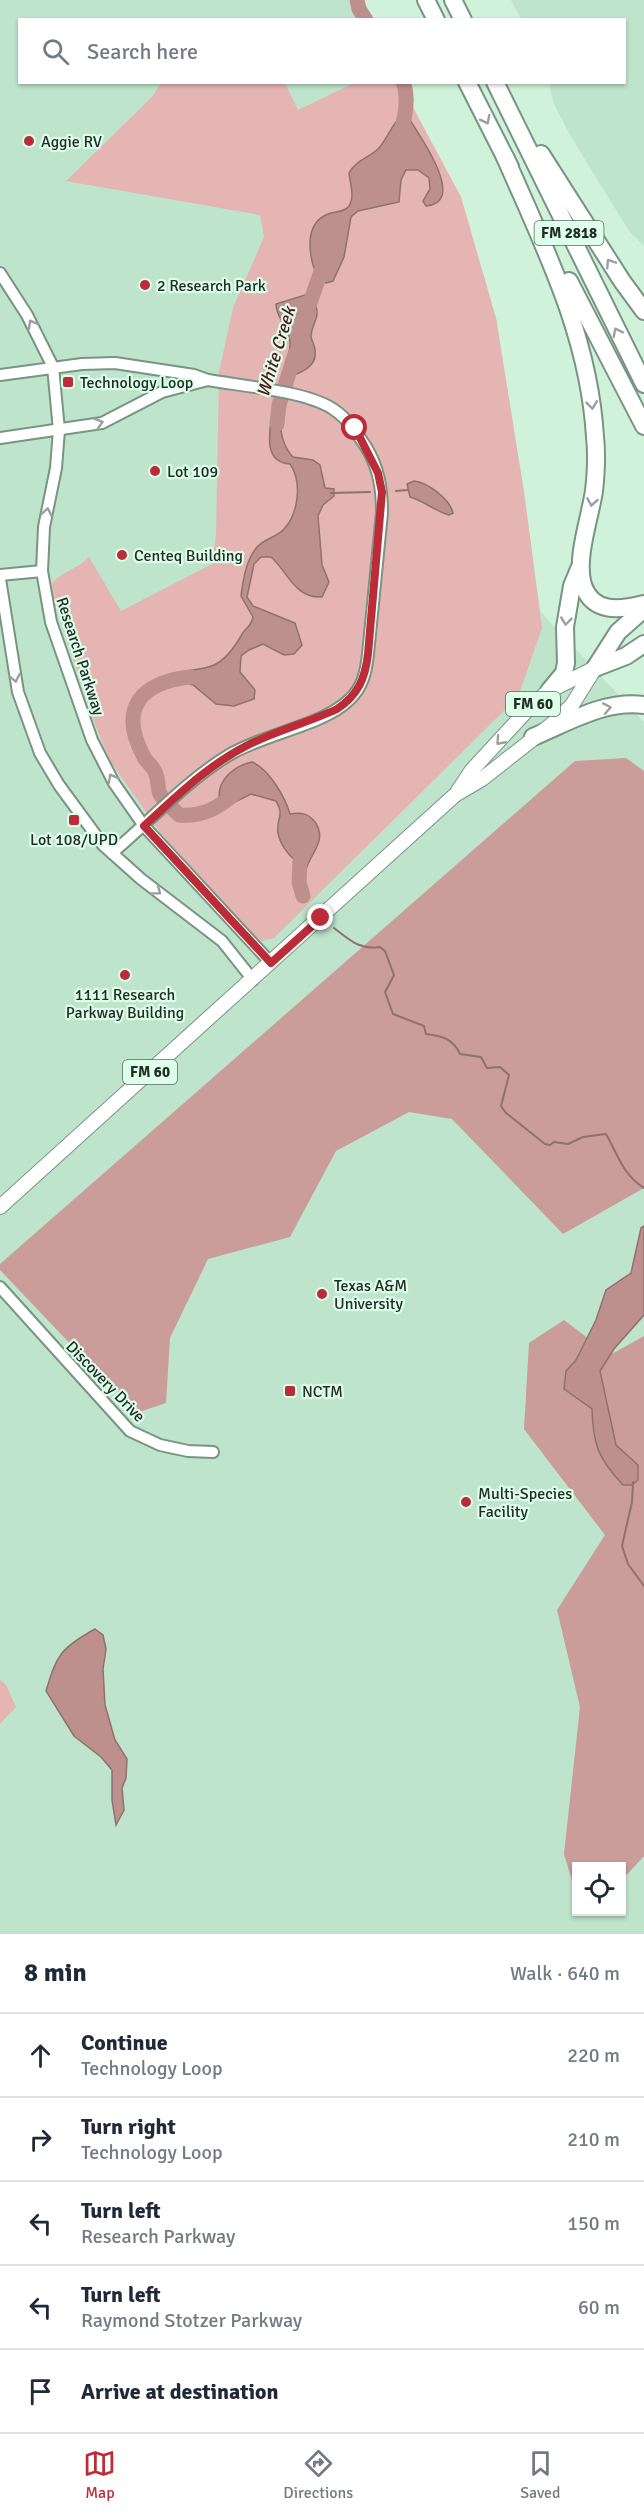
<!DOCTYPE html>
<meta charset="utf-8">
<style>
:root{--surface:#fff;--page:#f6f6f7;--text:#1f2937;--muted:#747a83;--line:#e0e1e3;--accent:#bc2b38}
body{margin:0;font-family:Signika,sans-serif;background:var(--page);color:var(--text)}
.controls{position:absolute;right:18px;bottom:18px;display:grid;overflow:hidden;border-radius:0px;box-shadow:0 2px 4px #0004}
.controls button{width:54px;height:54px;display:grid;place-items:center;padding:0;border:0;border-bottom:2px solid var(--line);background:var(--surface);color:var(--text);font:30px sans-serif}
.stop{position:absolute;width:18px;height:18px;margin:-14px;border:4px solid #bc2b38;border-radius:50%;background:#fff}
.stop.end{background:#bc2b38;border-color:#fff;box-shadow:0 2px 6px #0008}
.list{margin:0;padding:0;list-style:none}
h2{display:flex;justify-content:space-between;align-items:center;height:78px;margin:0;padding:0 24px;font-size:26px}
h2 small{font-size:20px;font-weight:400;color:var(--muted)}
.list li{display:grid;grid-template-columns:39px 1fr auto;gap:18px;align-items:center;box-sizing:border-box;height:84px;padding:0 24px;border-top:2px solid var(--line)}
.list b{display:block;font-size:22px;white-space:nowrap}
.list p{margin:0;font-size:20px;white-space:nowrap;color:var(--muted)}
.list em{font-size:20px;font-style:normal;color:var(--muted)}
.icon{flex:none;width:33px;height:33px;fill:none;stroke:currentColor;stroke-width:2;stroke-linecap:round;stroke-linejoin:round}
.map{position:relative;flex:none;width:644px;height:1934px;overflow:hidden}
.search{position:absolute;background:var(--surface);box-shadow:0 2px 4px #0004;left:18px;right:18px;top:18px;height:66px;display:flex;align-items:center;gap:15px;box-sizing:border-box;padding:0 21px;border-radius:0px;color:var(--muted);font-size:22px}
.sheet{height:498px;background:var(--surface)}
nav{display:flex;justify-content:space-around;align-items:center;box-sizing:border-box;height:84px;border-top:2px solid var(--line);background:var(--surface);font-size:16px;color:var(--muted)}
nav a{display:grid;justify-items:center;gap:3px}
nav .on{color:var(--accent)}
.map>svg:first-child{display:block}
.built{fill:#bee4cb;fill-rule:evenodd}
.green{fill:#e4b5b3}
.forest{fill:#ca9c9a}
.water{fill:#bd908e;stroke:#8e726e;stroke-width:1.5}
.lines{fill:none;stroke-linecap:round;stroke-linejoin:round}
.stream{stroke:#8e726e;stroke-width:2}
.river{stroke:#bd908e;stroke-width:15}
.minor-casing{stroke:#779581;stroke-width:14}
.major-casing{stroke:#779581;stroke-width:16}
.highway-casing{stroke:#779581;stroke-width:20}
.minor{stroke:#fff;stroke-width:10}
.major{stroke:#fff;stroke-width:14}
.highway{stroke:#fff;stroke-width:16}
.oneway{stroke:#9ba09d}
.route{stroke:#bc2b38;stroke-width:8}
.poi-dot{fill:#bc2b38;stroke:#ddfee8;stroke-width:2}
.labels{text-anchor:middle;stroke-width:4.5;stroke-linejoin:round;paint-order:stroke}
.shield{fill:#ddfee8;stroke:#596c60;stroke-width:1.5}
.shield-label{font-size:15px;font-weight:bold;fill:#212d25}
.poi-label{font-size:16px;fill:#212d25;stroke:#ddfee8;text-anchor:start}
.street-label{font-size:16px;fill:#212d25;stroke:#ddfee8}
.water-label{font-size:18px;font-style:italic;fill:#52191b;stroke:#ddfee8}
</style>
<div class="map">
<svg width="644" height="1934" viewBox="0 0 644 1934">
<rect width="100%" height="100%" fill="#d0f1da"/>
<g class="built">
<path d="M0,0H349L361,19L20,20V82L400,83L496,318L524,492L540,611L644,722V1934H0ZM576,1866H622V1912H576Z"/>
<path d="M511,0H644V246L629,231L570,135L554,104L550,90V83L624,82V20L521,19Z"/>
</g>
<g class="green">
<path d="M161,83H285L298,110L354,83H400L461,197L496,318L524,492L542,628L518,697L274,938L262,941L251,934L162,835L110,761L91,714L53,596L52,583C64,570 77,570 89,557L121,611L212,564L216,535L219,372L233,308L264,237L260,215L66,181L152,97Z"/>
<path d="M0,1680L6,1685L16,1707L0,1724Z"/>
</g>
<g class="forest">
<path d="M626,758L644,771V1188L563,1234L452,1119L409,1112L336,1151L290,1237L208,1259L170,1338L166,1403L136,1413L0,1270V1264L575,761Z"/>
<path d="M564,1320L610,1355L644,1336V1856L622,1880V1866H576V1894L564,1854L580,1707L557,1610L605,1535L524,1429L529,1343Z"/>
</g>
<g class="water">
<path d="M402,115L408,117C417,132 469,203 426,206L423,201L430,189L429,178L418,170H406L401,180L399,202L358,211L351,217L344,257L333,281L326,283L319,280C309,260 302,224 328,214C335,211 344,213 349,206C355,197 350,183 349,173C356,160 369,158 379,148C388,138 391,125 402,115Z"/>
<path d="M305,295L314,300C322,320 312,320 311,336C311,340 315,345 315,350C317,363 308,369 297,374L287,372C284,361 291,353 290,342C289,328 276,318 276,304Z"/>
<path d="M273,404L281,405C279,423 280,444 293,457L313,460L320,465L325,488L334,489V496L323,505L318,516L322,565L329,582L322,597C295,599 288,572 271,557H261L254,564L247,597L253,606L295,623L302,645L294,654L284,655L263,644L249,650L241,656L240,672L255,690L254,699L234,706L216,704L193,685L170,679L172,675C184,669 196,671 208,667C223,664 234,648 241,636C245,627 250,629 253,617L241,596C243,580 246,560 257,547C264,539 277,537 284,529C299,513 302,481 290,464C259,462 272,424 273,404Z"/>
<path d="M414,481C427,482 450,499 453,513L449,515C435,511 424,501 410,497L407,484Z"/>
<path d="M252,762C269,769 285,797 290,814C300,812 308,813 315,822C330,843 304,858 304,879L299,882L296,877V861C288,855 280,844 278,833C276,818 285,816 276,801L251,794L227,806L220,802C215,782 233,766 252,762Z"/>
<path d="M644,1226V1315L614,1349L600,1371L616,1445L638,1465V1480L632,1485H623C598,1458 593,1445 592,1409L564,1389L566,1371L576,1360L596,1320L606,1290L631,1273L641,1228Z"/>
<path d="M95,1629L103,1635L106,1649L103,1669L105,1705L115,1740L127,1759L126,1778L122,1788L124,1810L116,1825L112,1800V1770L101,1757L74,1736L46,1691C57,1654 61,1648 95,1629Z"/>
</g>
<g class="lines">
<g class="stream">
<path d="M396,491L408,490"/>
<path d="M331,493L370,492"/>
<path d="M334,928C350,940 359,950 380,947L385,951L394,975L385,992L393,1014L424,1026L426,1034C443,1036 453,1039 460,1054L481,1057L487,1068L500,1067L509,1075L501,1106L506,1113L545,1144L550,1145L554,1142L568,1144L583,1137L606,1134C618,1155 623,1175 644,1188"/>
<path d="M633,1482L632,1502L622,1546L628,1564L644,1586"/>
</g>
<g class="river">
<path d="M357,0L359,9L366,20"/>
<path d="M400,137C404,120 410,99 403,82"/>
<path d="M305,317L325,260"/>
<path d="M277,424L279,405L295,354"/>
<path d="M191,677C140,682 118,709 144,757C147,763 153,766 155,772C159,779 157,788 160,794C164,802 174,809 179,815C204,817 219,807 237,792"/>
<path d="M300,861L299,882L303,896"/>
</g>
<defs>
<g id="minor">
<path d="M0,273L27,315L53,367L59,430L56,468L44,527L42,571L51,622L92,740L114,783L144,826L271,963"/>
<path d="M0,375L82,364L115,363L194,375L208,380C241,386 306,391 333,409C348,419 357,433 366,447C379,468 382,489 382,513L368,654C366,672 363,687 349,700C322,726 263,734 229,755C186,781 150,821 112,853"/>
<path d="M0,438L102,423L162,392L208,380"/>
<path d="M0,575L42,571"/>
<path d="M0,579L18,692L40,753L59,785L103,845L141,879L222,941L253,980"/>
<path d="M0,1287L130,1431L160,1445L188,1451L213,1452"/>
</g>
<g id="major">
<path d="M458,791L472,770L531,706L549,691L595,668"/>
<path d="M0,1207L455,795L482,779L552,724L572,705L595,668"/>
</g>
<g id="highway">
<path d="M426,0L436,20"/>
<path d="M453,0L463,20"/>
<path d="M467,82L510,167"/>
<path d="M495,82L644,384"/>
<path d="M541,154L622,281L644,311"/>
<path d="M505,157C545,249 589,335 595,437C597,455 596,473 594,491C590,518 575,559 583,585C593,614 620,610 644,604"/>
<path d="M569,281L644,426"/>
<path d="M595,668L618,632L644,609"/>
<path d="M595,668L626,656L644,644"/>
<path d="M549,691L564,673L566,663L565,627L572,586L579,569"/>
<path d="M533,737C569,722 604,700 644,705"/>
</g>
</defs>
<use href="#minor" class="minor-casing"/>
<use href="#major" class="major-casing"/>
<use href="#highway" class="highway-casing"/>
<use href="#minor" class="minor"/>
<use href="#major" class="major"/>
<use href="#highway" class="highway"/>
</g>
<defs><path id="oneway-chevron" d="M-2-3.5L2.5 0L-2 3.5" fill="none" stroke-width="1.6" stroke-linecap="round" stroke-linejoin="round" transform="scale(1.5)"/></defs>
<g class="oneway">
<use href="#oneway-chevron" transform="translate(486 120) rotate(63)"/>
<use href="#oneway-chevron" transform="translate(610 263) rotate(-123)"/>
<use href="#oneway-chevron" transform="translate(32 324) rotate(-119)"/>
<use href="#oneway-chevron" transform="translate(617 332) rotate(-117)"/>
<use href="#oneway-chevron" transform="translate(592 405) rotate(83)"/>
<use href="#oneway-chevron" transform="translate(99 423) rotate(-17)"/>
<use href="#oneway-chevron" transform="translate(592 502) rotate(100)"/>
<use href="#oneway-chevron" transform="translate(47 512) rotate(-80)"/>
<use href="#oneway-chevron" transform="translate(566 621) rotate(96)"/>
<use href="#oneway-chevron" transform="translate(15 678) rotate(79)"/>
<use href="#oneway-chevron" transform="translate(607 708) rotate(-11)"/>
<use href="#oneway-chevron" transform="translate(500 741) rotate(132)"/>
<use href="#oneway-chevron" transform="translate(112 778) rotate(-118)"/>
<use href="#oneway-chevron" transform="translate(157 891) rotate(37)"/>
</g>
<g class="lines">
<path class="route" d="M321,918L271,963L144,826C176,797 207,766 246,746C275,731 307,723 337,709C358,695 365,679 368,654L382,492L378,473L355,428"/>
</g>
<g class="poi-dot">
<circle cx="29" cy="141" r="6"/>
<circle cx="145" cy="285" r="6"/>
<rect x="62" y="376" width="12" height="12" rx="3"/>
<circle cx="155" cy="471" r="6"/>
<circle cx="122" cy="555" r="6"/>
<rect x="68" y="814" width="12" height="12" rx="3"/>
<circle cx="125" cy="975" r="6"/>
<circle cx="322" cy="1294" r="6"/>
<rect x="284" y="1385" width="12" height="12" rx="3"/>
<circle cx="466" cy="1502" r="6"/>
</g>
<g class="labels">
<g class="shield">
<rect x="534.5" y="221" width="69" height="24" rx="4.5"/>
<rect x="506" y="692" width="54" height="24" rx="4.5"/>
<rect x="123" y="1060" width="54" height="24" rx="4.5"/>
</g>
<g class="shield-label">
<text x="569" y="238">FM 2818</text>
<text x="533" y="709">FM 60</text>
<text x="150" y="1077">FM 60</text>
</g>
<g class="poi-label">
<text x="41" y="147">Aggie RV</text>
<text x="157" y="291">2 Research Park</text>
<text x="80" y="388">Technology Loop</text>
<text x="167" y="477">Lot 109</text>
<text x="134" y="561">Centeq Building</text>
<text x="74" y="845" text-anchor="middle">Lot 108/UPD</text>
<text x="125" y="1000" text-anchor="middle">1111 Research<tspan x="125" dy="18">Parkway Building</tspan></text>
<text x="334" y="1291">Texas A&amp;M<tspan x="334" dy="18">University</tspan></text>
<text x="302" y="1397">NCTM</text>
<text x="478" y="1499">Multi-Species<tspan x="478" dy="18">Facility</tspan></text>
</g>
<g class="street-label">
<text transform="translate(81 656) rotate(72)" y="6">Research Parkway</text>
<text transform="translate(106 1381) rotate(46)" y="6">Discovery Drive</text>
</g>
<g class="water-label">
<text transform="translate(276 352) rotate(-73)" y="6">White Creek</text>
</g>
</g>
</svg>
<div class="controls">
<button><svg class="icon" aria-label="locate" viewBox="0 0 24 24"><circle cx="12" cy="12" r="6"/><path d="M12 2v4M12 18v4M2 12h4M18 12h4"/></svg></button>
</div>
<div class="stop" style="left:355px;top:428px"></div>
<div class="stop end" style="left:321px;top:918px"></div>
<div class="search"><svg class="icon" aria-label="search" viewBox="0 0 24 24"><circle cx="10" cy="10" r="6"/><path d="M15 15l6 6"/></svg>Search here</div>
</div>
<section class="sheet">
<h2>8 min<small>Walk · 640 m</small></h2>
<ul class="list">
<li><svg class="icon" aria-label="ahead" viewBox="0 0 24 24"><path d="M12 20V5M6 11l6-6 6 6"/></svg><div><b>Continue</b><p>Technology Loop</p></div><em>220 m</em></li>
<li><svg class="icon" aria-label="right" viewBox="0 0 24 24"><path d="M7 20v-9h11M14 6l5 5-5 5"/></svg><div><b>Turn right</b><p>Technology Loop</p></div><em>210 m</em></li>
<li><svg class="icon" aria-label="left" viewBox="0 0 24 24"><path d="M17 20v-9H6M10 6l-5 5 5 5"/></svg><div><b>Turn left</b><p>Research Parkway</p></div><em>150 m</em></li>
<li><svg class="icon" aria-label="left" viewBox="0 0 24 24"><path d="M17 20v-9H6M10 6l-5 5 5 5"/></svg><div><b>Turn left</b><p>Raymond Stotzer Parkway</p></div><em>60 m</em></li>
<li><svg class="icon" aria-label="arrive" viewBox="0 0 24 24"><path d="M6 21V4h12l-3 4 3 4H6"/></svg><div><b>Arrive at destination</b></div></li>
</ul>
</section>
<nav>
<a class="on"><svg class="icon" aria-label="map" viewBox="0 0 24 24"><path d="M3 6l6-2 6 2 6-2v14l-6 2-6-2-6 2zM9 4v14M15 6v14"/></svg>Map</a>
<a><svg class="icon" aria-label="directions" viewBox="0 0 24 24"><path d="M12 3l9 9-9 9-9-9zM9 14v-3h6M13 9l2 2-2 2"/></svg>Directions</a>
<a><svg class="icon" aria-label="saved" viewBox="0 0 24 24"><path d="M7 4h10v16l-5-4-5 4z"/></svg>Saved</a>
</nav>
